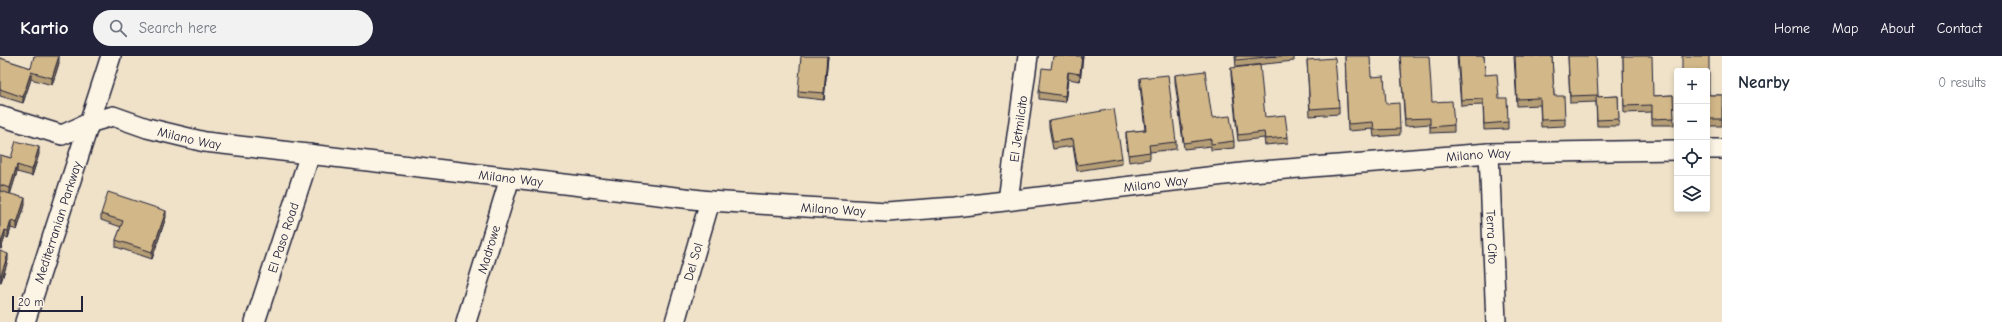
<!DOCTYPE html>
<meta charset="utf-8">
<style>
:root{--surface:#fff;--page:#f2f2f3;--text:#1f2937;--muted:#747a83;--line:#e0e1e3;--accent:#22223b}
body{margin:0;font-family:"Comic Neue",sans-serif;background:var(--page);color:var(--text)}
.controls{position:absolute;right:12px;top:12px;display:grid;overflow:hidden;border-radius:4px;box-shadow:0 2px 6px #0003}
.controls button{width:36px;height:36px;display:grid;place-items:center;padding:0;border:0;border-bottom:1px solid var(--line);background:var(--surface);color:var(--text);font:20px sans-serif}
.scale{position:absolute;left:12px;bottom:10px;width:71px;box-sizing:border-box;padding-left:4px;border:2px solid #22223b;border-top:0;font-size:11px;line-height:14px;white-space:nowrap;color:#22223b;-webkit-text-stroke:3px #fcf5e5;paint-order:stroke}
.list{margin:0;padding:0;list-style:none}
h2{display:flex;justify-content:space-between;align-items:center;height:52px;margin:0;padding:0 16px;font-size:17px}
h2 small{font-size:13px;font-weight:400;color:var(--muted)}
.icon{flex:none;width:22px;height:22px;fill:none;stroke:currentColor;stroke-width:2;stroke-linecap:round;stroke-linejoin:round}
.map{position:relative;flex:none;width:1722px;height:266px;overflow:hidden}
header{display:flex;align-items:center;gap:24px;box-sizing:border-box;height:56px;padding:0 20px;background:var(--accent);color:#fff}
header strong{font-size:19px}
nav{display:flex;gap:22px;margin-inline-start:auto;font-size:14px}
.search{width:280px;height:36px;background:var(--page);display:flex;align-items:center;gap:10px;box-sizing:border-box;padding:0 14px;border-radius:22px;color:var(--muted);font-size:15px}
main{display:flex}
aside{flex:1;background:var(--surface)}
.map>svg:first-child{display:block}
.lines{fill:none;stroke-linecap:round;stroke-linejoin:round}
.minor-casing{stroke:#22223b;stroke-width:22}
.minor{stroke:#fcf5e5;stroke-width:19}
.wall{fill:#b59d75;stroke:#22223b}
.shaded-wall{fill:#93805f;stroke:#22223b}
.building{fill:#d2b788;stroke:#22223b}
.labels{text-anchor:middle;stroke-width:3.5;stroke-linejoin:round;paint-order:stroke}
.street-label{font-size:13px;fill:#22223b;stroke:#fcf5e5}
</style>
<header>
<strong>Kartio</strong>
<div class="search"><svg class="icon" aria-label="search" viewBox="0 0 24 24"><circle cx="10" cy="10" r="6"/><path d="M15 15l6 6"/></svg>Search here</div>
<nav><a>Home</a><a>Map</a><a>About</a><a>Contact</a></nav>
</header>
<main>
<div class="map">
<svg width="1722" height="266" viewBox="0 0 1722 266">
<rect width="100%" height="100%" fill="#efe2c9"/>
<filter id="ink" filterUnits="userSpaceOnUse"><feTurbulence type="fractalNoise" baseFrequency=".025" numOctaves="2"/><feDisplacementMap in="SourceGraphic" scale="8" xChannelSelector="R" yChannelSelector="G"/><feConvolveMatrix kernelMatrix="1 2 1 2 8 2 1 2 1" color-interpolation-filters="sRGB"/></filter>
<g filter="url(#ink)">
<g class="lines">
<defs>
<g id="minor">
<path id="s1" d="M0,60L62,79L89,67L113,60L147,72L205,86L710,145L887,156L954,151L1250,116L1489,97L1677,94"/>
<path d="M1707,93H1722"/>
<path id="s2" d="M1489,97L1496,266"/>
<path id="s3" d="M1008,144L1028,0"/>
<path id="s4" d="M25,266L111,0"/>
<path id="s5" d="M255,266L310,98"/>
<path id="s6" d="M466,266L510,122"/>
<path id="s7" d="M675,266L710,145"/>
</g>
</defs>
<use href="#minor" class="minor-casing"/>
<use href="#minor" class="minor"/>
</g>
<g class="wall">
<path d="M828,0L824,44L798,41V35Z"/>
<path d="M1083,0L1080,25L1068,23L1065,46L1039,43V36L1051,13Z"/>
<path d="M1235,0H1294V5L1236,11Z"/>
<path d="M1345,0L1386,48L1400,73V79L1374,81L1373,73L1348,75Z"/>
<path d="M1400,0L1432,46L1454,69V76L1430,77V68L1405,70Z"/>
<path d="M1457,0H1484L1485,19L1499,42L1508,66V73L1484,74L1483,49L1461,50Z"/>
<path d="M1514,0H1552L1554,40L1565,63V70L1541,71L1540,49L1517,50Z"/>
<path d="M1568,0L1598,39V41L1618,40L1619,70H1597L1596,46L1570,47Z"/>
<path d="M1623,0L1653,40L1673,39L1674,69H1652V56L1624,57Z"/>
<path d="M0,2L31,12L59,7L52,29L31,23L23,47L0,40Z"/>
<path d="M1307,4L1339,51V58L1310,60Z"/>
<path d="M1231,12L1265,61L1288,81V87L1265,89L1264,82L1238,85L1231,19Z"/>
<path d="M1707,15L1709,39H1722V70H1709V60H1707Z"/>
<path d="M1175,19L1212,62L1234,85V92L1211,94V90L1184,93L1175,26Z"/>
<path d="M1140,22L1176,86V93L1150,96V103L1129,106L1126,83V76L1145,74L1140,29Z"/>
<path d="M1049,64L1122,102V108L1077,115L1073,90L1053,93L1049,71Z"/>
<path d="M39,98L32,120L17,116L10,138L25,149L17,174L11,172L8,182L5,181L1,193H0V99L11,102Z"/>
<path d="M101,158L166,161L152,203L116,191V184L121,171L101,164Z"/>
<path d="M0,195L8,204L1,226H0Z"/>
</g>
<g class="shaded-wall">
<path d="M59,0V7L52,29V22Z"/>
<path d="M827,0H828L824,44V37Z"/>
<path d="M1082,0H1083L1080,25V18Z"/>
<path d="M31,16V23L23,47V41Z"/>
<path d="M1068,16V23L1065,46V40Z"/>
<path d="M39,91V98L32,120V114Z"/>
<path d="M17,109V116L10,139V132Z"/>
<path d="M25,142V149L17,174V167Z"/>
<path d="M166,155V161L152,203V196Z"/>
<path d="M11,165V172L8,182V175Z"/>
<path d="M5,174V181L1,193V187Z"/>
<path d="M8,198V204L1,226V219Z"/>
</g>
<g class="building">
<path d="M34,0H59L52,22L31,16L23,41L0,33V2L31,12Z"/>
<path d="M801,0H827L824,37L798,35Z"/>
<path d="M1053,0H1082L1080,18L1068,16L1065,40L1039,36L1042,12L1051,13Z"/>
<path d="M1236,0H1276L1236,4Z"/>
<path d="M1345,0H1370L1371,21L1384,20L1386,48L1399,47L1400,73L1374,74L1373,66L1348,68Z"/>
<path d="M1400,0H1429L1432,46L1452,45L1454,69L1430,71V62L1405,63Z"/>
<path d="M1458,0H1484L1485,19L1497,18L1499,42H1507L1508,66L1484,68L1483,43L1461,44Z"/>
<path d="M1515,0H1552L1554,40H1564L1565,63L1541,64L1540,42L1517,43Z"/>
<path d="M1568,0H1596L1598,39L1570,40Z"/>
<path d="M1623,0H1652L1653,40L1673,39L1674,62L1652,63V49L1624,50Z"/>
<path d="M1682,0H1709V39H1722V63H1709V53H1707V15H1682Z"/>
<path d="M1335,2L1339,51L1310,53L1307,4Z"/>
<path d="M1260,9L1265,61L1285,59L1288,81L1265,83L1264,76L1238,79L1231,12Z"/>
<path d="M1205,15L1212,62L1230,60L1234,85L1211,88V83L1184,87L1175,19Z"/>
<path d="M1168,19L1176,86L1149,89L1150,96L1129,99L1126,76L1146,74L1140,22Z"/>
<path d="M1618,40L1619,63L1597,64L1596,41Z"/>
<path d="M1114,53L1122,102L1077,109L1073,83L1053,86L1049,64Z"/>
<path d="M16,85L39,91L32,114L17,109L10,132L0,129V99L11,102Z"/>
<path d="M0,135L25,142L17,167L11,165L8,175L5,174L1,187L0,186Z"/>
<path d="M108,136L166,155L152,196L116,184L123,165L101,158Z"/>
<path d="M0,195L8,198L1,219H0Z"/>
</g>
</g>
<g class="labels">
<g class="street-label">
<text dy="5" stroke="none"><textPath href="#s3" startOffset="72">El Jetmilcito</textPath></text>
<text dy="5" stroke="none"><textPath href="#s1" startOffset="199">Milano Way</textPath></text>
<text dy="5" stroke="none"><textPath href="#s1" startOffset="1495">Milano Way</textPath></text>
<text dy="5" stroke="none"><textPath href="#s1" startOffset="523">Milano Way</textPath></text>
<text dy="5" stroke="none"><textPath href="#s1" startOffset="1171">Milano Way</textPath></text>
<text dy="5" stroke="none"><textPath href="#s1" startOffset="847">Milano Way</textPath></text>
<text dy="5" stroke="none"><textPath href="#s4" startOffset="105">Mediterranian Parkway</textPath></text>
<text dy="5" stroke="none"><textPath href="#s2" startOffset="84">Terra Cito</textPath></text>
<text dy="5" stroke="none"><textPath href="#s5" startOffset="89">El Paso Road</textPath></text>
<text dy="5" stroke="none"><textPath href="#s6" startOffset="76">Madrowe</textPath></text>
<text dy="5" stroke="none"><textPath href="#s7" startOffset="63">Del Sol</textPath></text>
</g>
</g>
</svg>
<div class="controls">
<button>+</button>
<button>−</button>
<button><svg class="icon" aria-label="locate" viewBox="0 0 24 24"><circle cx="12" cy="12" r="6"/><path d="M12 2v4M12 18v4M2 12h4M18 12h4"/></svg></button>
<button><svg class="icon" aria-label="layers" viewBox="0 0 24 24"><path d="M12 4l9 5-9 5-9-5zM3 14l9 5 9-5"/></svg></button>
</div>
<div class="scale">20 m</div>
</div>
<aside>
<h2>Nearby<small>0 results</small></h2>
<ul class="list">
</ul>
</aside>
</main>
